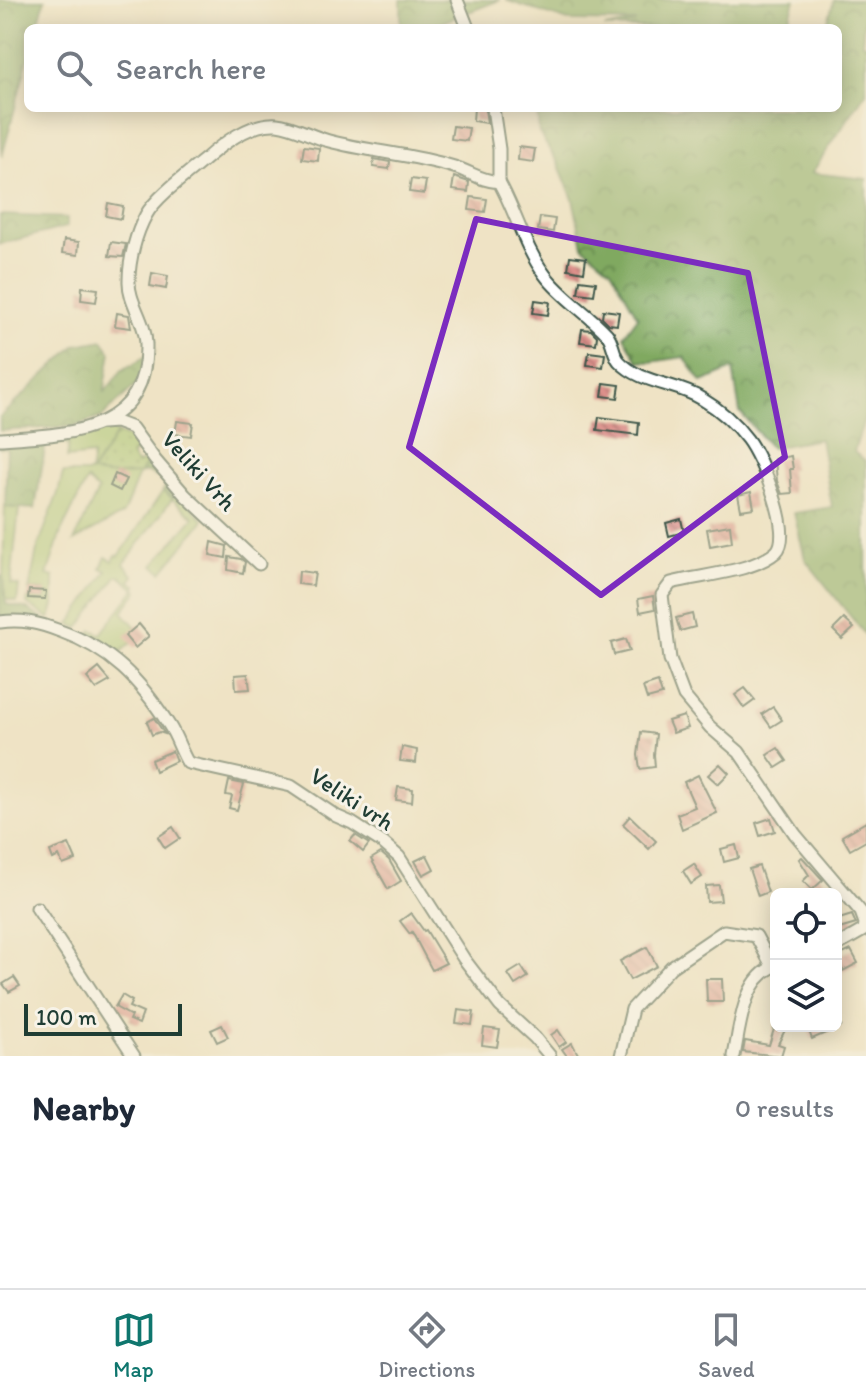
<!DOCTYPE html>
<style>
:root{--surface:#fff;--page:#f2f2f3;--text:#1f2937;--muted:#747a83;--line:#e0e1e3;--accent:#0f766e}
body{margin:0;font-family:Itim,sans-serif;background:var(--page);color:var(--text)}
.controls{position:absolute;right:24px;bottom:24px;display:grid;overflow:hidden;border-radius:12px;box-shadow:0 4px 20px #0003}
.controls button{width:72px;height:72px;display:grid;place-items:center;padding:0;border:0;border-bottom:2px solid var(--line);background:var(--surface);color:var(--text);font:40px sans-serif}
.scale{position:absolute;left:24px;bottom:20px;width:158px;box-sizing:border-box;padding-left:8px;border:4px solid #1f3d34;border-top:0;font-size:22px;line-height:28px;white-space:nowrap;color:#1f3d34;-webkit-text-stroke:6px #f7f3e8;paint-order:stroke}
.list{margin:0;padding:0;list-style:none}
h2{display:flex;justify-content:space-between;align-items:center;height:104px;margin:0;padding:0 32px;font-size:34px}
h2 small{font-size:26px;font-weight:400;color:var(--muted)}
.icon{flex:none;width:44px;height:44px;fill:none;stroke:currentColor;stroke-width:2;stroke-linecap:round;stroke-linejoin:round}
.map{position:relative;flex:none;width:866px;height:1056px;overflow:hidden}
.search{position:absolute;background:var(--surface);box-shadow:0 4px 20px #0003;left:24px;right:24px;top:24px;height:88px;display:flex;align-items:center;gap:20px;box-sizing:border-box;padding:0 28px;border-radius:12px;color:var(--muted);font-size:30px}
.sheet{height:232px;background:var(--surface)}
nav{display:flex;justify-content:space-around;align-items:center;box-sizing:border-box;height:112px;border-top:2px solid var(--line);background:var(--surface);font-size:22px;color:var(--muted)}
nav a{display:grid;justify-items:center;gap:4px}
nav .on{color:var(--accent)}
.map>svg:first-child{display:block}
.grass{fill:#a1c36d;stroke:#608050;stroke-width:2}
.forest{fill:url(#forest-crowns);stroke:#50734a;stroke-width:2}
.park{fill:url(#park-dots);stroke:#608050;stroke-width:2}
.building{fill:url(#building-back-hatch)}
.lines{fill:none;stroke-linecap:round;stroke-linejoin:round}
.minor-casing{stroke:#3e564a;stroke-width:15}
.minor{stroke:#fff;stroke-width:11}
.marked{fill:none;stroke:#7b2cbf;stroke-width:6;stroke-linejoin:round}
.labels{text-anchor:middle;stroke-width:6;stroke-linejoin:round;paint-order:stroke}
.street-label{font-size:24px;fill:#1f3d34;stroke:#f7f3e8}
</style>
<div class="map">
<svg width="866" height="1056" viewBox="0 0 866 1056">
<defs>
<pattern id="forest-crowns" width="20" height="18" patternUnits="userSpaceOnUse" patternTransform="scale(2)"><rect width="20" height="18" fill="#80a960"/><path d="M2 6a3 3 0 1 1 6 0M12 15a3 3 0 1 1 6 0" fill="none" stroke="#688b50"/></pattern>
<pattern id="park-dots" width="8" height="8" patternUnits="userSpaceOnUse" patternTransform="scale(2)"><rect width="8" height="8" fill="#a1c36d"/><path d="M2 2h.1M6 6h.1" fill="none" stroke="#83a05a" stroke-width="1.8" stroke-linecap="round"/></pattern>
<pattern id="building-back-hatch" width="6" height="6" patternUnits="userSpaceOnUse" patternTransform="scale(2)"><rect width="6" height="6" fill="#dc908b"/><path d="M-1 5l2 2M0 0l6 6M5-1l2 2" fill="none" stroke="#b27772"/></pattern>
</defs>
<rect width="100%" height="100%" fill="#f7f3e8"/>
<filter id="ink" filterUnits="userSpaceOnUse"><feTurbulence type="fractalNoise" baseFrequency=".0125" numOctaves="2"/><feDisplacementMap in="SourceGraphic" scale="16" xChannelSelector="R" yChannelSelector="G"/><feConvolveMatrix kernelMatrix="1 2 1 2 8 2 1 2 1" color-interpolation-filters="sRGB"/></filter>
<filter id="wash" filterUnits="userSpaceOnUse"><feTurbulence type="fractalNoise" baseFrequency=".006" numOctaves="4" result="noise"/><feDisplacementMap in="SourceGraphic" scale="32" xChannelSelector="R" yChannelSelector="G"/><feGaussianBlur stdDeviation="1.8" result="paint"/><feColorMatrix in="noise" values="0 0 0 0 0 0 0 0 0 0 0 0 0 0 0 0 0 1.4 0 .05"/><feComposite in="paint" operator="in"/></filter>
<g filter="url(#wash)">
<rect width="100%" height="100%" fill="#efe3c5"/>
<g class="grass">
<path d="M103,426L109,427L117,433L92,471C108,477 122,474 139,474L123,514L74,541L98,491L87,480L61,532L47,575L54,577V605L50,619L27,604L28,598L45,599V591L29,590L37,550L58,493L63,473H90L93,455L67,458L69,443L46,445L47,437Z"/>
<path d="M163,491L172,498L177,492L204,520L162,572L153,565L194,517L172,499L124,564L134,576L130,581L137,586L135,588L138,591L122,612L136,627L131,643L118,654L90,633L92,630L101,634L135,589L120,576H117L79,628L70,624L107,571L101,568L106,557L113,561L116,555L119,556Z"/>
<path d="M5,507L19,508L11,584L19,586L17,602L5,599L3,576Z"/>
</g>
<g class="forest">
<path d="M0,0H45L37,28H28V59L2,157Z"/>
<path d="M401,0H500L427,28H401Z"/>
<path d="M505,0H795L787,28H604L636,22L568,21Z"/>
<path d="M834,0H866L862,43L866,44V92L812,173L866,179V414L854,452L866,461V636L805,559L794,513L832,507L820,439L771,448L740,412L733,369L702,382L684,357L650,362L638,361L624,336L638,317L611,269L583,246L573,199L558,163L539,133L537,108H838V28H826Z"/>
<path d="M0,215L67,218V227L0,244Z"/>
<path d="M103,340L111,352L104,393L122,370L155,351L142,379L102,417L75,426L0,431V417L76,345Z"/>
<path d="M47,437L35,509L5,507L7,447L0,448V440Z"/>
<path d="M148,459L177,492L173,498L163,491L167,483L148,472L139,474Z"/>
<path d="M0,576H3L6,604L27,609L49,623L0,619Z"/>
</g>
<path class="park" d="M117,433L135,441L140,449L131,455L137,464L148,459L139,474C122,474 107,478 92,472Z"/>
<g id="blocks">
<g class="building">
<path d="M474,108L485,109L487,123L473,121Z"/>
<path d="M453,126L469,128L467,141L451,139Z"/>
<path d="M304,146L319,148L318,161L302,159Z"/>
<path d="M519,147L535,149L533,162L518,160Z"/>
<path d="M374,159L390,162L389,169L373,167Z"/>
<path d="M454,177L469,182L468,192L452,190Z"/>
<path d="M411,179L426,181L424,194L409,192Z"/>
<path d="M471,197L487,199L485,212L469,210Z"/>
<path d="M108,203L123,206L121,219L106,216Z"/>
<path d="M540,217L555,219L553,232L538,230Z"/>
<path d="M64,240L79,242L78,255L62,253Z"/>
<path d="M111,242L126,244L123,257L109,256Z"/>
<path d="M570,256L586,258L584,272L568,269Z"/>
<path d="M152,273L168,276L166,289L150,286Z"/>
<path d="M580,280L596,282L594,295L578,293Z"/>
<path d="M82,287L98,289L96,302L81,300Z"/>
<path d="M535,300L550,302L548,315L533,313Z"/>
<path d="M603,310L619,312L617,325L609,324L602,317Z"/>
<path d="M117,313L129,315L131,328L115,326Z"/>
<path d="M582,329L591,330L597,336L596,344L580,342Z"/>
<path d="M589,352L605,354L603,367L587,365Z"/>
<path d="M604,383L620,385L618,398L602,396Z"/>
<path d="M599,417L639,422L638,435L597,430Z"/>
<path d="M177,421L193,423L191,436L175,434Z"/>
<path d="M791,456L793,469H790L792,493L782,494L777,481L775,459Z"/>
<path d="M115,474L126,479L120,491L110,486Z"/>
<path d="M751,492L754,508L741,510L738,495Z"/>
<path d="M681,519L684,532L669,536L666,523Z"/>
<path d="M730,525L732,542L710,546L707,529Z"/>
<path d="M212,542L227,546L226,558L210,555Z"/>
<path d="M229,557L241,559L245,562L243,573L228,570Z"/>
<path d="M299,571L315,573L313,586L298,584Z"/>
<path d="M29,590L46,591L45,599L28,598Z"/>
<path d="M653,596L655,609L640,612L638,599Z"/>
<path d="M692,614L695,627L680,631L676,618Z"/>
<path d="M844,619L854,628L842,639L833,630Z"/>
<path d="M139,624L149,636L135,648L125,636Z"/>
<path d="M626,639L630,651L614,655L611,643Z"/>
<path d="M99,668L110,681L96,689L87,678Z"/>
<path d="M248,674L250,689L236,690L235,675Z"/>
<path d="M658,682L662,695L647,699L643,687Z"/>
<path d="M745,688L755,700L744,708L735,695Z"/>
<path d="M773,707L782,720L771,727L762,714Z"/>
<path d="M684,716L688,728L673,733L668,721Z"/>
<path d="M154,718L162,730L165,734L159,732L152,735L147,722Z"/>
<path d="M641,732L656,734L654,755L655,767L640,769L638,755Z"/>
<path d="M402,747L417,750L416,763L400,761Z"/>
<path d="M778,748L787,761L776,768L767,755Z"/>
<path d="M172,751L176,761L155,771L151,760Z"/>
<path d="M720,764L729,773L718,784L708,775Z"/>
<path d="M698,775L717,813L682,829L677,814L695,807L684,782Z"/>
<path d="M229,781L244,784L237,810L229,808L232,796L226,795Z"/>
<path d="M398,787L413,789L412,802L396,800Z"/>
<path d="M630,816L656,841L649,849L623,824Z"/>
<path d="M771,818L775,831L760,836L756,823Z"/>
<path d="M866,822V841L850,850L842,836Z"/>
<path d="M173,827L180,838L165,848L158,837Z"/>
<path d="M355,835L369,844L363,852L350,841Z"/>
<path d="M69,844L76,860L63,865L59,856L53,859L50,851Z"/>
<path d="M736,845L739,858L724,862L721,849Z"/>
<path d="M381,853L389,860L401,881L388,889L371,859Z"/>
<path d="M427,855L434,869L423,875L415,861Z"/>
<path d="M802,857L823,880L812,890L803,881L809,875L799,859Z"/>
<path d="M694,864L702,877L691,884L683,871Z"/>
<path d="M759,866L768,892L758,896L749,869Z"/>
<path d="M719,885L721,901L707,902L706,886Z"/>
<path d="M411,913L424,931L426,930L446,963L432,970L412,932L410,934L400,921Z"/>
<path d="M852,915L856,924L836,930V920Z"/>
<path d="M647,947L657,966L630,980L620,961Z"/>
<path d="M851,950L858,963L843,971L836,957Z"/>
<path d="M521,966L528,977L515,985L508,974Z"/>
<path d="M14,977L20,986L9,992L3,984Z"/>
<path d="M706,979H722L723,1002H707Z"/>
<path d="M122,995L132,1001L129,1007L143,1013L139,1024L129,1020L131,1016L115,1007Z"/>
<path d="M458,1010L474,1012L472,1025L456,1023Z"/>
<path d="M222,1025L228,1037L217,1042L211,1030Z"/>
<path d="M775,1026H787L778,1044L784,1046L781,1056L743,1052L745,1041L769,1045Z"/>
<path d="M807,1026H842L812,1039Z"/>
<path d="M484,1028L500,1030L497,1047L482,1045Z"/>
<path d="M558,1030L566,1042L559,1047L551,1035Z"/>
<path d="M572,1043L579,1056H567L562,1049Z"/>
</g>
</g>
</g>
<g filter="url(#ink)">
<use href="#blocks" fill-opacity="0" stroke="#3e564a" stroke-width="2"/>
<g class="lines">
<defs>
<g id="minor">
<path d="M457,0L468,28"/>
<path d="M493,108L499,149V182"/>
<path d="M102,423L116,422L132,428L155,460L185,495L259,564"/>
<path d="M0,439C67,434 148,434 146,344C146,321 128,302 129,280C129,260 136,233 146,215C156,197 186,175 203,161C222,144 250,122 277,124C295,126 312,137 329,141C370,152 413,154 454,167C471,172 481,181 499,182C516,212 524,247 545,275C562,298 588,313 607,334C613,341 613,354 619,361C640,384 678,383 702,399C719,409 735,423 747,439C761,457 795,535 776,552C753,572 701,575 671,583L662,595L670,659L684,696L710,727L739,752L795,834L861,912L865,923L864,930L836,946"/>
<path d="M0,622C22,619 39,623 60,631C111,649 140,680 169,725C177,737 181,752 188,763L291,786L336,816L352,823L383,843L399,857L464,959L500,1006L535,1038L550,1056"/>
<path d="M37,908L134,1056"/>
<path d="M621,1056L632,1009L671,967L724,931L756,936L772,966"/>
<path d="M734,1056C740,1027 743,977 776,966"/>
</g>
</defs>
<use href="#minor" class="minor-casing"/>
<use href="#minor" class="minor"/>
</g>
</g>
<path d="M0 0H866V1056H0ZM476,219L748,273L785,457L601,595L409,447Z" fill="#efe3c5" fill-opacity=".55" fill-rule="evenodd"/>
<path class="marked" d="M476,219L748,273L785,457L601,595L409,447Z"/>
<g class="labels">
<g class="street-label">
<text transform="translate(199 471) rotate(48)" y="8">Veliki Vrh</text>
<text transform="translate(352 799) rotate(33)" y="8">Veliki vrh</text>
</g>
</g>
</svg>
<div class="controls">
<button><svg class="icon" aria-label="locate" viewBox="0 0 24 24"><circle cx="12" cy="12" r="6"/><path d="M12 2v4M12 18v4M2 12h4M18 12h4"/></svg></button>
<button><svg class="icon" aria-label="layers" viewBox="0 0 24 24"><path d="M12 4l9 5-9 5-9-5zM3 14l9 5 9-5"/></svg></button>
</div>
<div class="scale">100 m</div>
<div class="search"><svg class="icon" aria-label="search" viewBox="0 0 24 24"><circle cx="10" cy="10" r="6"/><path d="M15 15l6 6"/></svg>Search here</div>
</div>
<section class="sheet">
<h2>Nearby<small>0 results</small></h2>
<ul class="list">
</ul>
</section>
<nav>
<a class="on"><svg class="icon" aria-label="map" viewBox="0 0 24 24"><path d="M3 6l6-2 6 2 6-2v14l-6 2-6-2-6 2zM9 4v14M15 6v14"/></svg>Map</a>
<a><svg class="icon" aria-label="directions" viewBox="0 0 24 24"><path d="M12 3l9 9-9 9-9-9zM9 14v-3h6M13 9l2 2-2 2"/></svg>Directions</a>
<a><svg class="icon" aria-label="saved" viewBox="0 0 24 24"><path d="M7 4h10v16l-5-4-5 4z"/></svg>Saved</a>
</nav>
